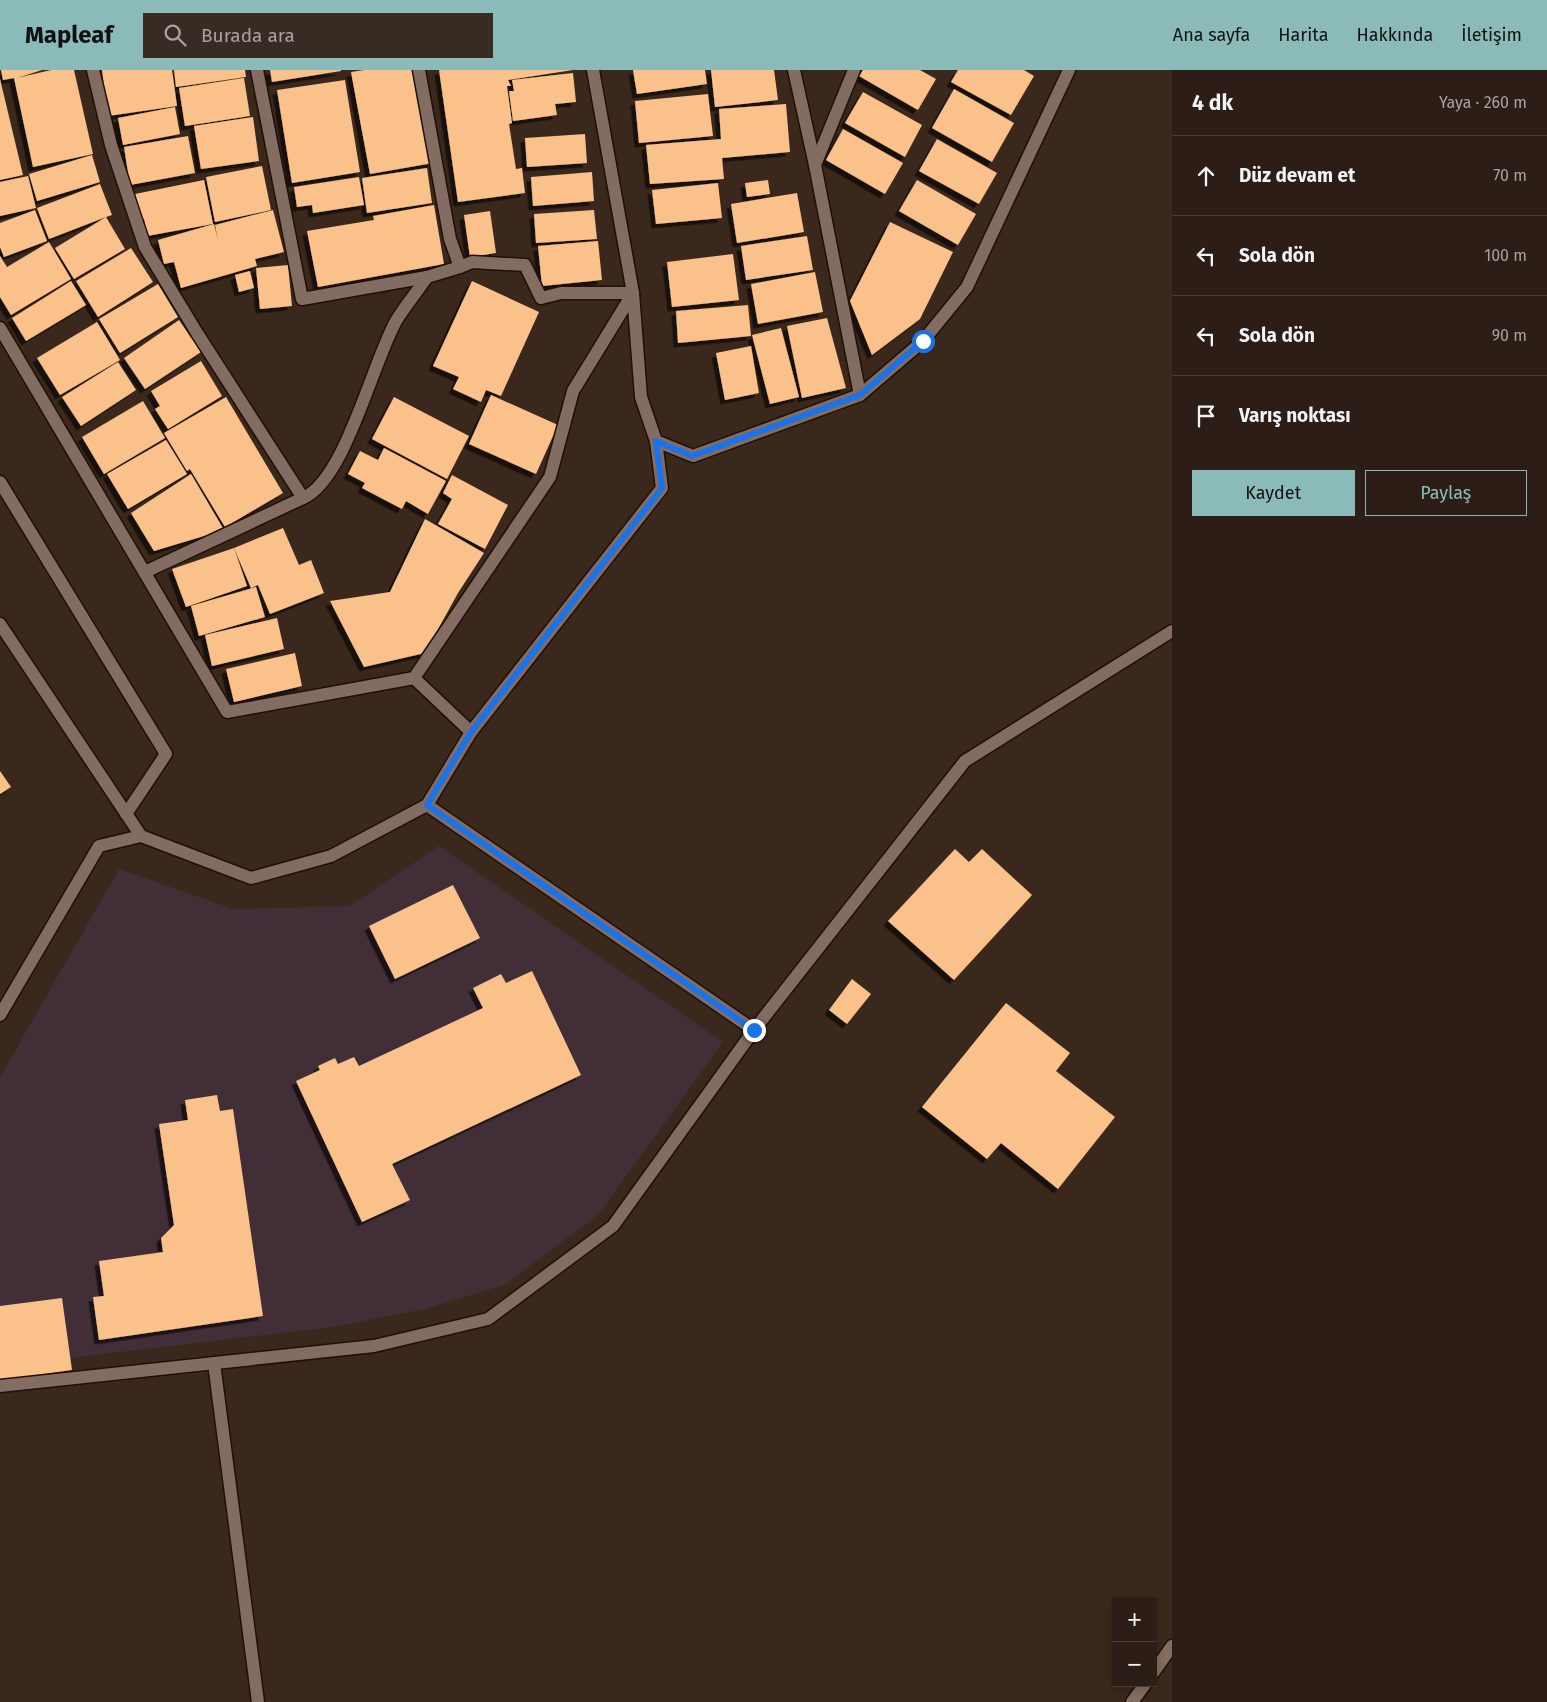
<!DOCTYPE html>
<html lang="tr">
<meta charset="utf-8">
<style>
:root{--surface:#2c1e16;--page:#382b23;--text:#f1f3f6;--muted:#a6a2a1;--line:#483c35;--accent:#8bbbb9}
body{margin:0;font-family:"Fira Sans",sans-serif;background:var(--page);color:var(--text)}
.controls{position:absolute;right:15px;bottom:15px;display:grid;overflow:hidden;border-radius:0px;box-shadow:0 2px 8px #0003}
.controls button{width:45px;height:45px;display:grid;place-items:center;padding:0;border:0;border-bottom:1px solid var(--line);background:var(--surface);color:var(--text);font:25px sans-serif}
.stop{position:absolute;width:15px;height:15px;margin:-11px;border:4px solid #1a73e8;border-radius:50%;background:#fff}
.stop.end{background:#1a73e8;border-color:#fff;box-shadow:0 1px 5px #0008}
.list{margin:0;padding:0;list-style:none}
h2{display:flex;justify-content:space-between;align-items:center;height:65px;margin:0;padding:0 20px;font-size:21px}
h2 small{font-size:16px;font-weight:400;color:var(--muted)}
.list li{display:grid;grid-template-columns:32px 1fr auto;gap:15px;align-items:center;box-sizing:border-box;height:80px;padding:0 20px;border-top:1px solid var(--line)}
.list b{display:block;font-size:19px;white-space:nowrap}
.list em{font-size:16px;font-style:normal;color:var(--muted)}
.actions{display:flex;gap:10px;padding:15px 20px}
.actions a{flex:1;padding:11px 0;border:1px solid var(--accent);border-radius:0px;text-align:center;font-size:18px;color:var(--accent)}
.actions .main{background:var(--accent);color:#111}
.icon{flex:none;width:28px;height:28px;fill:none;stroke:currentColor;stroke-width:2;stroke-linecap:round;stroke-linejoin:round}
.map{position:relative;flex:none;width:1172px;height:1632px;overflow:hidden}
header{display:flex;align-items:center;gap:30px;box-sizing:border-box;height:70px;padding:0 25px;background:var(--accent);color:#111}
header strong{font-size:24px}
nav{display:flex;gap:28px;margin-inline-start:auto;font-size:18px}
.search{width:350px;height:45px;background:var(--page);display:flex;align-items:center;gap:12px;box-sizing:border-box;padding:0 18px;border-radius:0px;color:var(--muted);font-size:19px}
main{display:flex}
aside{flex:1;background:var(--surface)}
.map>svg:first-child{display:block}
.education{fill:#412e36}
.building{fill:#fac18b;filter:url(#shadow)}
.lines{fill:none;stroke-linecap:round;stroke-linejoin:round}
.lane-casing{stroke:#211007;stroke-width:15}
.street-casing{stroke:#211007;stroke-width:15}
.lane{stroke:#836c61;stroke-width:12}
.street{stroke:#836c61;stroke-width:12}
.route{stroke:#1a73e8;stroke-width:6}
</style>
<header>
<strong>Mapleaf</strong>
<div class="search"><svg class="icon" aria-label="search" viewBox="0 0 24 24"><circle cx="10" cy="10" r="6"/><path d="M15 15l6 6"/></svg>Burada ara</div>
<nav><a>Ana sayfa</a><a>Harita</a><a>Hakkında</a><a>İletişim</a></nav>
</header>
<main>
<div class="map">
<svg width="1172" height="1632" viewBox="0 0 1172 1632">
<defs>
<filter id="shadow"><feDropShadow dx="-4.5" dy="4.5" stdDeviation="0" flood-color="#0009"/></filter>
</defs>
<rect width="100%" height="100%" fill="#3b281d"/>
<path class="education" d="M439,776L723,972L598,1145L504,1215L425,1239L332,1257L0,1296V1007L119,799L233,839L350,836Z"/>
<g class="building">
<path d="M1,0H42L17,8L51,0H74L93,84L33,97L14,8L3,10Z"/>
<path d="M102,0H172L177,36L108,46Z"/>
<path d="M174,0H245L246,7L176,17Z"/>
<path d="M270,0H341V1L272,12Z"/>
<path d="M364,0H412L421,49L425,48L433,93L370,104L351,2Z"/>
<path d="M439,0H573L508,10L511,16H507L512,53L509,54L516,99L522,98L525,123L458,132Z"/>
<path d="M633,0H705L707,14L637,24Z"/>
<path d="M711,0H774L778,30L715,37Z"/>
<path d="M863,0H920L936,9L918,40L859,6Z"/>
<path d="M958,0H1024L1034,6L1011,45L951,12Z"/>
<path d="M573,3L576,32L555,34L557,45L513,51L509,21H514L512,10Z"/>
<path d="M244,8L250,46L185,56L179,18Z"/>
<path d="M0,9L23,105L0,110Z"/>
<path d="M345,10L360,102L292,113L277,20Z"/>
<path d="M954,19L1014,53L992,92L932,58Z"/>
<path d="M863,22L922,55L905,87L845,53Z"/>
<path d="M708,24L713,66L639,73L635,31Z"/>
<path d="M786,34L790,82L722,88L724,109L650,114L646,75L721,69L719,39Z"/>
<path d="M175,37L180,64L123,75L118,48Z"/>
<path d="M253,47L259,91L201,99L194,56Z"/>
<path d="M843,59L903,93L885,124L826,90Z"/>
<path d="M585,64L587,93L527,97L525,68Z"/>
<path d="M188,66L195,103L130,115L124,77Z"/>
<path d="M937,69L997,103L979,134L919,101Z"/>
<path d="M92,85L100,112L37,131L29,104Z"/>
<path d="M262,96L271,140L215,152L206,107Z"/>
<path d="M427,98L432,133L367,143L362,108Z"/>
<path d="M592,102L594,131L533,136L531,107Z"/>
<path d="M28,106L36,138L0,146V112Z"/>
<path d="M359,107L364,135L313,143L312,135L297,137L294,117Z"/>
<path d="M204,110L213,154L147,166L144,149L140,150L135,124Z"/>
<path d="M768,110L770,124L747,127L745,113Z"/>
<path d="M917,110L976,144L958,175L899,141Z"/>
<path d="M718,113L722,148L656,154L652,120Z"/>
<path d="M100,114L112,145L106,147L125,179L74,209L55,178L106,147L49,169L37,138Z"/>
<path d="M797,123L804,162L737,173L731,134Z"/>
<path d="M434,135L444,194L318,217L307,161L374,150L373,146Z"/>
<path d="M35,140L47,171L4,187L0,177V153Z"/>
<path d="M273,140L284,182L255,189L257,196L181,218L174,192L164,194L158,170L214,154L218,170L215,155Z"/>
<path d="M594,140L597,169L536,173L534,144Z"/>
<path d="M490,141L496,183L470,187L464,145Z"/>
<path d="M890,152L953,182L920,249L872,285L850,231Z"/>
<path d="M807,166L813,200L746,210L741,176Z"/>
<path d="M598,171L602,210L542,216L538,176Z"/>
<path d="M49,172L71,209L11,245L0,227V186L7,197Z"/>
<path d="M131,178L153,212L98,247L76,211Z"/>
<path d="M733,184L739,230L672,237L667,192Z"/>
<path d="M288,195L292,236L260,239L256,198Z"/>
<path d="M250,201L254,218L239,222L235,205Z"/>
<path d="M815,202L823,242L758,254L751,214Z"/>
<path d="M71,211L86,235L26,271L12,248Z"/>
<path d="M472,211L539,242L501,326L486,320L481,332L453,319L459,307L433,296Z"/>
<path d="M158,214L178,247L120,283L99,249Z"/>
<path d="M748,235L751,266L678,273L676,241Z"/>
<path d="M827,248L846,318L802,328L787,256Z"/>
<path d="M179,250L201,282L145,319L124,288Z"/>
<path d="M97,252L120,290L60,325L37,288Z"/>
<path d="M781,258L799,327L770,334L752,265Z"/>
<path d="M751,276L759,323L725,330L716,283Z"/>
<path d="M201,291L222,326L168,359L155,339L160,336L151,321Z"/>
<path d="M118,292L136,320L81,356L62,327Z"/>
<path d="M491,325L558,355L536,404L469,374Z"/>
<path d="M226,327L283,423L225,457L190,399L187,401L164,363Z"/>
<path d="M394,327L469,366L447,409L372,369Z"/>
<path d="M143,331L165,368L104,404L82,367Z"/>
<path d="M166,370L187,404L128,439L107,404Z"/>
<path d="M384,378L446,411L428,444L406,431L402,439L362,418L365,413L348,404L360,381L378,390Z"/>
<path d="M191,404L224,460L154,481L131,443Z"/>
<path d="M452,405L508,435L485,479L438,454L452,429L443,423Z"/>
<path d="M425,449L484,483L458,523L425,583L364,597L330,531L390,522Z"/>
<path d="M283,458L299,495L311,490L324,523L270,544L258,515L251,518L234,478Z"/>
<path d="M234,478L247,516L186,537L172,499Z"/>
<path d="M256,517L265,547L199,566L191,536Z"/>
<path d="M277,548L284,579L212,596L205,565Z"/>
<path d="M295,583L302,616L234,632L226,599Z"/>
<path d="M0,701L11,717L0,724Z"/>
<path d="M955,779L969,792L982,779L1032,825L954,910L888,851Z"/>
<path d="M453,815L480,868L395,909L369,856Z"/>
<path d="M532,901L581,1005L392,1094L410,1130L362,1152L296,1011L320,1000L318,996L335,988L338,994L354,987L359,996L483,938L473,918L501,904L506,913Z"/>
<path d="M852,909L871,924L847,954L829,940Z"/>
<path d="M1006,933L1070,983L1056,1001L1115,1047L1058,1119L1001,1073L987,1089L922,1037Z"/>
<path d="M217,1025L220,1041L233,1039L263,1246L99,1270L93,1227L104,1226L99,1191L163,1182L161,1168L174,1155L159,1054L188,1050L185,1030Z"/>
<path d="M62,1228L72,1300L0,1310V1236Z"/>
</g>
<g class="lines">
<defs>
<g id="lane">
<path d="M1153,1603L1172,1576"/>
<path d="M1132,1632L1146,1613"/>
</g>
<g id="street">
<path d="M93,0L111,75L145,177L197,263L303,428L145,502"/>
<path d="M257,0L302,229L427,207L460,197"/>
<path d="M419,0L450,169L460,197L472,192L525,195L541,228L561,223H633"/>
<path d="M593,0L633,223L641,327L656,371L693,386L860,325L923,271L967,217L1069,0"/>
<path d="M794,0L815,95L860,325"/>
<path d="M815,95L854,0"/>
<path d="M0,258L227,642L414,608L550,407L573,321L633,223"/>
<path d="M0,412L166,684L126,744"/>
<path d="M303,428C345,410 372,294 396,251C405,236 417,222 427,207"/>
<path d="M0,554L141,766"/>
<path d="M414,608L471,662"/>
<path d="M427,735L471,662L662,418L656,371"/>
<path d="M0,945L99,776L141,766L251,808L331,786L427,735L754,960L965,691L1172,561"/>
<path d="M214,1293L258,1632"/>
<path d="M0,1316L374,1276L488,1249L613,1156L754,960"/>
</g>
</defs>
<use href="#lane" class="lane-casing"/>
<use href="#street" class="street-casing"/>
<use href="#lane" class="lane"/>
<use href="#street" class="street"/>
</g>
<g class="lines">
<path class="route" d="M754,960L427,735L471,662L662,418L656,371L692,386L860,325L923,271"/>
</g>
</svg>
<div class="controls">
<button>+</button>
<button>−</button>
</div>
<div class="stop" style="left:923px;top:271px"></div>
<div class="stop end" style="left:754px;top:960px"></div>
</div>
<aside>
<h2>4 dk<small>Yaya · 260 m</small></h2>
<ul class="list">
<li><svg class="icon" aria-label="ahead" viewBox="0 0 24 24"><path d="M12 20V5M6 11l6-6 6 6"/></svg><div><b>Düz devam et</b></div><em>70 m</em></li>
<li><svg class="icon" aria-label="left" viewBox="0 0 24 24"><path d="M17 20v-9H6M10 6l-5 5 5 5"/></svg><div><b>Sola dön</b></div><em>100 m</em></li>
<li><svg class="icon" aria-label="left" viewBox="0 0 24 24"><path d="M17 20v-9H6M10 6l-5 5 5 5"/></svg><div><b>Sola dön</b></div><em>90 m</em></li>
<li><svg class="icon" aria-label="arrive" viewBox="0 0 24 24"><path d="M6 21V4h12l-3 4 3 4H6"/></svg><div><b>Varış noktası</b></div></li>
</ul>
<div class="actions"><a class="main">Kaydet</a><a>Paylaş</a></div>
</aside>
</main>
